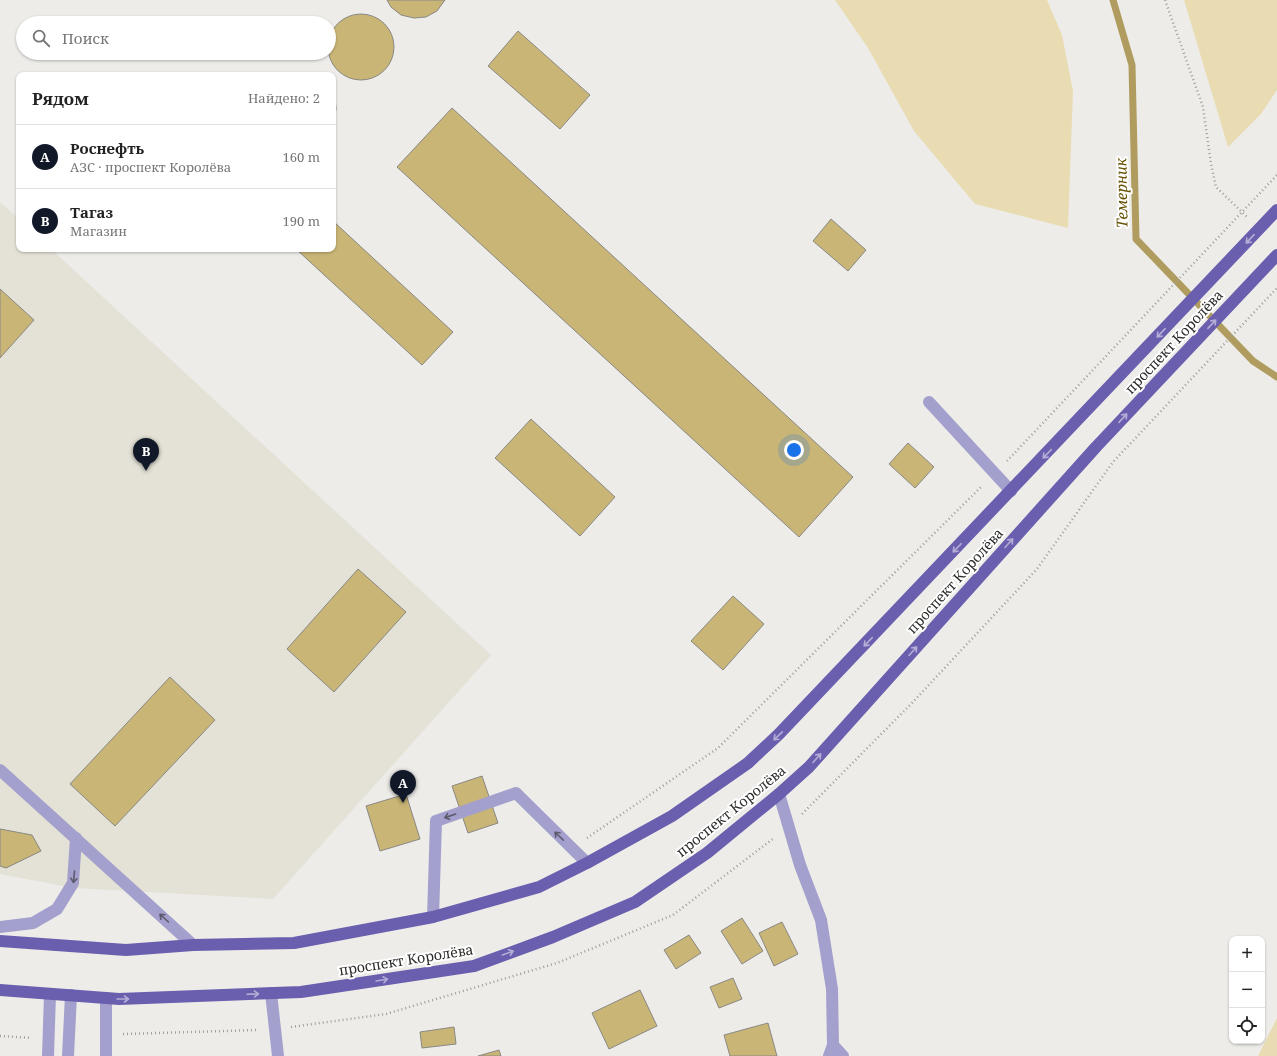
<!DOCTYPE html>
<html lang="ru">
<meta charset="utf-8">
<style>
:root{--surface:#fff;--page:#f2f2f2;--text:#222;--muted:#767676;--line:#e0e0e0;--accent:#111827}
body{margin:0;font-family:"Noto Serif",serif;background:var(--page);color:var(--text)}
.controls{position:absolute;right:12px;bottom:12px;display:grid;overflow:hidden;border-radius:8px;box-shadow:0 1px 3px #0004}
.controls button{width:36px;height:36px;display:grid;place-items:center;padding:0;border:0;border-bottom:1px solid var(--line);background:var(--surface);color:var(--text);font:20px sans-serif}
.you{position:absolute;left:794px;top:450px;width:14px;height:14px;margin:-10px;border:3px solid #fff;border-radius:50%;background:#1a73e8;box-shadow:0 0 0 6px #1a73e833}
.badge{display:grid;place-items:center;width:26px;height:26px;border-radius:50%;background:var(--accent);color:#fff;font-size:13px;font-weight:700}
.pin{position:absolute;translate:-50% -33px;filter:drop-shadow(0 1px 2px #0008)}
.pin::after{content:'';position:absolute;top:21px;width:14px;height:12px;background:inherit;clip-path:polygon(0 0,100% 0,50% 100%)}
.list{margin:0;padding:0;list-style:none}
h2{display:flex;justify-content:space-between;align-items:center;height:52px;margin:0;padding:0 16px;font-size:17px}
h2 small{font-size:13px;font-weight:400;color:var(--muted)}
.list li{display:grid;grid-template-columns:26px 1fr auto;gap:12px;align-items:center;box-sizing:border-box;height:64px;padding:0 16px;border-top:1px solid var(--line)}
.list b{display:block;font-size:15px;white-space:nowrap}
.list p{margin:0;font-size:13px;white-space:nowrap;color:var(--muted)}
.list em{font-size:13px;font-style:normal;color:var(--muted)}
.icon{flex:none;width:22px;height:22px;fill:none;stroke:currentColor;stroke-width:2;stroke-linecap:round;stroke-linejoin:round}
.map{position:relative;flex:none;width:1277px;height:1056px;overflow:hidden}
.search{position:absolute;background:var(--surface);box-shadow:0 1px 3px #0004;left:16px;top:16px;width:320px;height:44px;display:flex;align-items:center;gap:10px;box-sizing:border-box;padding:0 14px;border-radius:22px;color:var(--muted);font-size:15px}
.panel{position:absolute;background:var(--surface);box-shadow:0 1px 3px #0004;left:16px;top:72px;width:320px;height:180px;border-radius:8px}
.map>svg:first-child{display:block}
.built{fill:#e4e1d6}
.green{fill:#e9dcb2}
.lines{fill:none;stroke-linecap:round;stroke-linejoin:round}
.stream{stroke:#af9c5e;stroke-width:7}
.building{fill:#c9b576;stroke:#898885}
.path{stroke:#9f9e9c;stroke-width:2.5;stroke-dasharray:1 3;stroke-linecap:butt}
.minor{stroke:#a3a0cd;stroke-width:12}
.major{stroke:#6a5eae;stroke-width:12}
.oneway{stroke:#b4aed6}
.oneway2{stroke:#5c5a6c}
.labels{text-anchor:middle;stroke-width:4;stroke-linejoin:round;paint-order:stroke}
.street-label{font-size:14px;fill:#2c2c2b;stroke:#fff}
.water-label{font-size:15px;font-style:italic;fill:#655100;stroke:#fff}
</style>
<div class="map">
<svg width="1277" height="1056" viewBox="0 0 1277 1056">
<rect width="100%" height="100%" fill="#edece9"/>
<path class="built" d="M0,202L19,219V249H51L491,655L273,899L74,888L0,874Z"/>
<g class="green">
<path d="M835,0H1047L1062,35L1073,91L1068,228L975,204L914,131L868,48Z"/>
<path d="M1184,0H1277V90L1261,114L1228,147Z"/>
<path d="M1277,1018V1056H1258Z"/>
</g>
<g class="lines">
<path class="stream" d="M1113,0L1132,65L1136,239L1253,361L1277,377"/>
</g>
<g class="building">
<path d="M387,0H445L437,11L426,17L414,18L401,15L391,7Z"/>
<circle cx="361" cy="47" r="33"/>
<path d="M518,31L590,95L560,129L488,66Z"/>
<path d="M333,93L335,97L336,109L333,121Z"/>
<path d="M452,108L853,477L799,537L397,167Z"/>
<path d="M831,219L866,250L848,271L813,241Z"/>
<path d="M333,221L453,332L422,365L296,249H333Z"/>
<path d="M0,289L34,320L0,358Z"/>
<path d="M531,419L615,497L580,536L495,458Z"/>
<path d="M908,443L934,467L915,488L889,464Z"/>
<path d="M358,569L406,612L334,692L287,649Z"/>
<path d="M733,596L764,624L723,670L691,641Z"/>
<path d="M170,677L215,720L115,826L70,784Z"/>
<path d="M482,776L498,823L468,833L452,786Z"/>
<path d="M406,794L420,839L380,851L366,806Z"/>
<path d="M0,829L32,835L41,851L6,868L0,866Z"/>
<path d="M742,918L763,951L742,964L721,931Z"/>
<path d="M782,922L798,954L774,966L759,933Z"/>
<path d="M689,935L701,953L676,969L664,950Z"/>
<path d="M733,978L742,999L719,1008L710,987Z"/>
<path d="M640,990L657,1026L609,1049L592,1013Z"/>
<path d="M768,1023L777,1056H730L724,1035Z"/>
<path d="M454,1027L456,1044L422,1048L420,1032Z"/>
<path d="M499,1050L501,1056H478Z"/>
</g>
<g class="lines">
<g class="path">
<path d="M1165,0L1203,107L1211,164L1216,187L1247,217"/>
<path d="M1007,461L1277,175"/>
<path d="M802,814L912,703L1037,569L1113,462L1277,288"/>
<path d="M587,838L718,748L982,486"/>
<path d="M291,1027L386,1014L557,963L673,915L774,838"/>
<path d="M123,1034L258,1030"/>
<path d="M0,1036L31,1038"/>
</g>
<g class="minor">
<path d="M929,402L1011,491"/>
<path d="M0,770L193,945"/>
<path d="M779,794L800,865L821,920L832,989L833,1045L829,1056"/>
<path d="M433,917L436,821L516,793L587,863"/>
<path d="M0,927L33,923L57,909L73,883L76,838"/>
<path d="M271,993L278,1056"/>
<path d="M106,998V1056"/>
<path d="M833,1045L843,1056"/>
<path d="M48,1056L50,994"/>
<path d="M68,1056L71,995"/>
</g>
<g class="major">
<path d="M0,941L126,950L193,945L294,943L433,917L539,887L587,863L672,816L748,763L779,734L1277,210"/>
<path d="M0,990L119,999L301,992L474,966L553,937L635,902L707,853L779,794L809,767L1096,447L1277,255"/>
</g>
</g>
<defs><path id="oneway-shaft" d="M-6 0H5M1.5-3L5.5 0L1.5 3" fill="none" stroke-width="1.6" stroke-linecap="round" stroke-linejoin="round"/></defs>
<g class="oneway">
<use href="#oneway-shaft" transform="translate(1250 239) rotate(133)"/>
<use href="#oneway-shaft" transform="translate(1212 324) rotate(-47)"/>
<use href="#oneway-shaft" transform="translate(1161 333) rotate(133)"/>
<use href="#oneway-shaft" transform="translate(1123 418) rotate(-47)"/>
<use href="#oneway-shaft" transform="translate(1047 454) rotate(134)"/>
<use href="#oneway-shaft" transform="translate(1009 543) rotate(-48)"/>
<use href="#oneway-shaft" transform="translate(957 548) rotate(134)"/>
<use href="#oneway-shaft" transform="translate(868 642) rotate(134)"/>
<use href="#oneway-shaft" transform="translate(913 651) rotate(-48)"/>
<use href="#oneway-shaft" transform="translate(778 736) rotate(136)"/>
<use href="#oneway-shaft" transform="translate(817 758) rotate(-48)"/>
<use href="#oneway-shaft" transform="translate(508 953) rotate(-20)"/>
<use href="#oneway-shaft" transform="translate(382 980) rotate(-9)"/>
<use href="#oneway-shaft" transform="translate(253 994) rotate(-2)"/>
<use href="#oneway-shaft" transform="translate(123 999)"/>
</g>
<g class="oneway2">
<use href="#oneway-shaft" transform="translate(450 816) rotate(161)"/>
<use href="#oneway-shaft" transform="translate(559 836) rotate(-136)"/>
<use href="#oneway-shaft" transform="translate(74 877) rotate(95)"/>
<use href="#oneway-shaft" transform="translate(164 918) rotate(-138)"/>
</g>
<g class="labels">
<g class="street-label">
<text transform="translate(1174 342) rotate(-47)" y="5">проспект Королёва</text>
<text transform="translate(955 581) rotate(-48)" y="5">проспект Королёва</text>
<text transform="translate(731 811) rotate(-39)" y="5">проспект Королёва</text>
<text transform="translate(406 960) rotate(-9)" y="5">проспект Королёва</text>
</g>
<g class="water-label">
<text transform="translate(1122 193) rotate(-91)" y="5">Темерник</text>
</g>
</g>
</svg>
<div class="controls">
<button>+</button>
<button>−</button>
<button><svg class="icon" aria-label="locate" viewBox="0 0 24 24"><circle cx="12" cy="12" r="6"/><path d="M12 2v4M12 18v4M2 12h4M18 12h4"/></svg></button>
</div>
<div class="you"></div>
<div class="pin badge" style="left:403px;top:803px">A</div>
<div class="pin badge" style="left:146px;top:471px">B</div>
<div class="search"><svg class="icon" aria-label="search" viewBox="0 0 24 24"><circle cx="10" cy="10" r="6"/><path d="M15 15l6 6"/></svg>Поиск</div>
<section class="panel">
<h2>Рядом<small>Найдено: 2</small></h2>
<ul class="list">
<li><span class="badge">A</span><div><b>Роснефть</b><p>АЗС · проспект Королёва</p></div><em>160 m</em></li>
<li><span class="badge">B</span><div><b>Тагаз</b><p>Магазин</p></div><em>190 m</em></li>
</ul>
</section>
</div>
